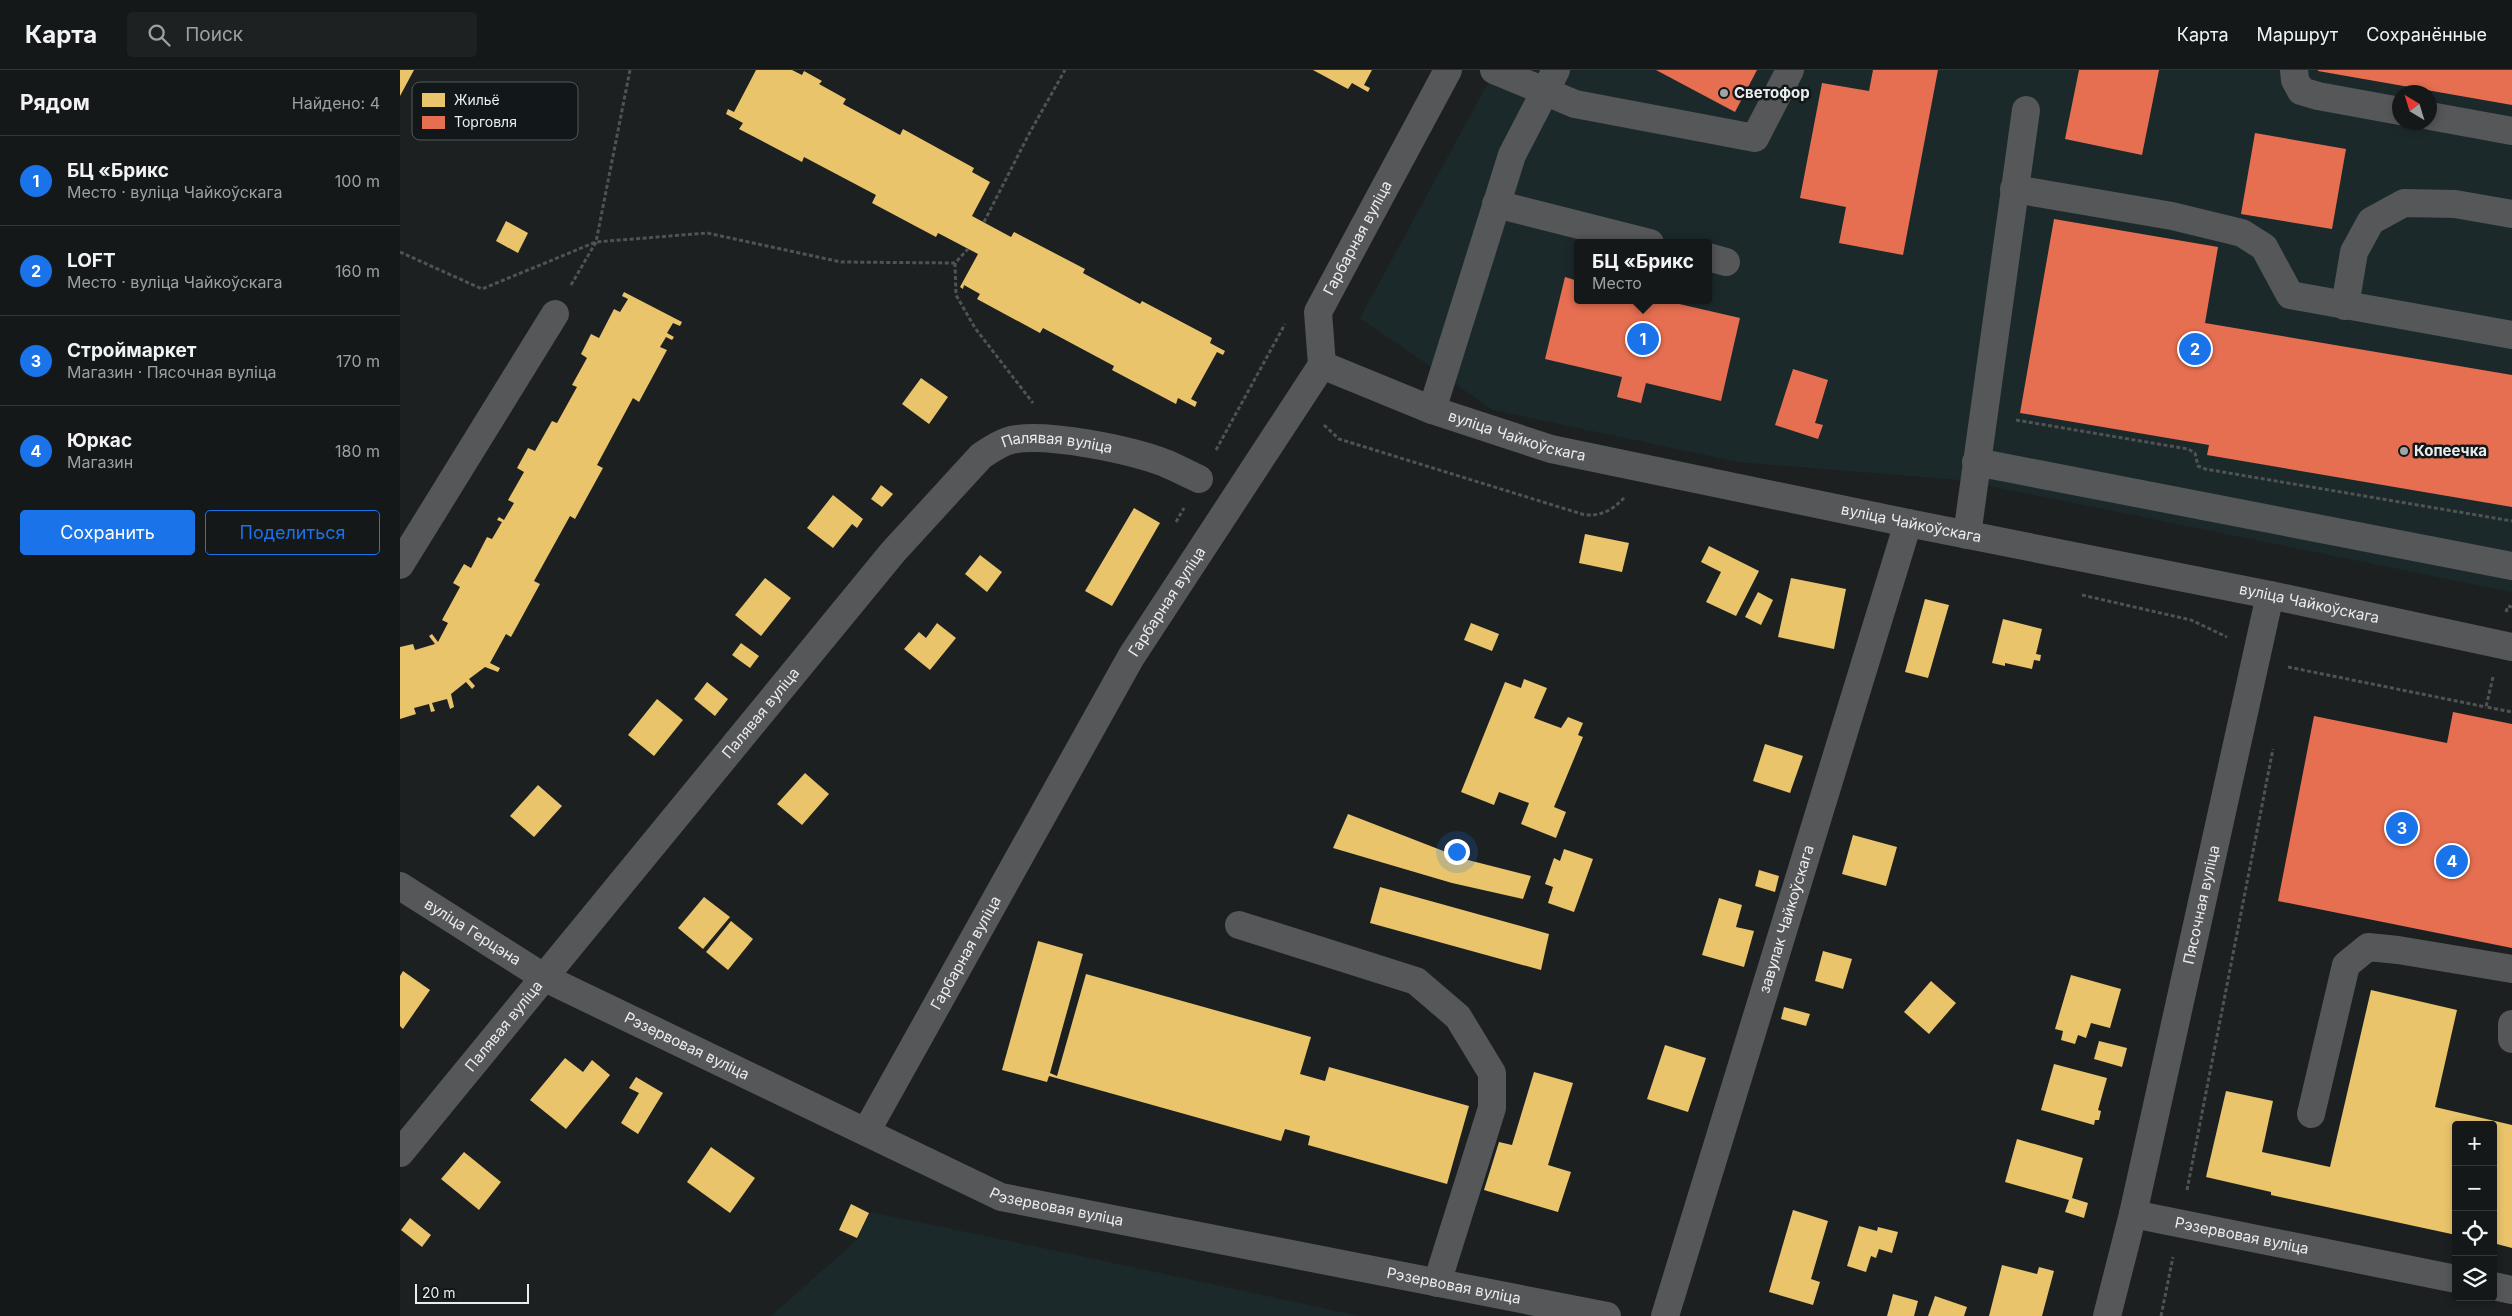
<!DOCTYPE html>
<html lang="ru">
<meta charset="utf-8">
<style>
:root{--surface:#151819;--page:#1e2122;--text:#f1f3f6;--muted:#9da0a2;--line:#343738;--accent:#1a73e8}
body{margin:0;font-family:Inter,sans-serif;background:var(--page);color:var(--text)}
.controls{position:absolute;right:15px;bottom:15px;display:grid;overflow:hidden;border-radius:5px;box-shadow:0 2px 8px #0003}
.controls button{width:45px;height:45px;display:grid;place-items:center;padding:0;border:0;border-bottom:1px solid var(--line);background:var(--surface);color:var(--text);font:25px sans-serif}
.compass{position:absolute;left:1992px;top:15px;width:45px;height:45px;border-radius:50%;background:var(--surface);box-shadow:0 2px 8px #0003;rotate:322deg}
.scale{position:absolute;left:15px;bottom:12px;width:114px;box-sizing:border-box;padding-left:5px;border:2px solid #e9edee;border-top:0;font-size:14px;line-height:18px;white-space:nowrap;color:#e9edee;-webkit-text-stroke:4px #121819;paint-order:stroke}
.you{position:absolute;left:1056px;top:781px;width:18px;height:18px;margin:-12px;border:4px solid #fff;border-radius:50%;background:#1a73e8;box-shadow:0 0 0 8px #1a73e833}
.badge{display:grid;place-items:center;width:32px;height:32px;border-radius:50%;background:var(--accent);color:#fff;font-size:16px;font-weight:700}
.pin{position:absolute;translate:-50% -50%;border:2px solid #fff;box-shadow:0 1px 5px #0006}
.popup{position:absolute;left:1174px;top:169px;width:138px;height:65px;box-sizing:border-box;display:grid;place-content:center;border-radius:5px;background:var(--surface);filter:drop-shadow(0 1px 4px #0005);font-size:16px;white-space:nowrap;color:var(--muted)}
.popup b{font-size:19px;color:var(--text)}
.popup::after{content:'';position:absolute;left:50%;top:100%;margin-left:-10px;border:10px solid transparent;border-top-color:var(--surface)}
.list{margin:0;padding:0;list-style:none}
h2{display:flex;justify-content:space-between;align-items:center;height:65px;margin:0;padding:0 20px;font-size:21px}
h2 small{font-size:16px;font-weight:400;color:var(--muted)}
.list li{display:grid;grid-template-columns:32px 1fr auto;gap:15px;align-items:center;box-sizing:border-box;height:90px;padding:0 20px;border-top:1px solid var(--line)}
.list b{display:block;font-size:19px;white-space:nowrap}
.list p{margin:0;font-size:16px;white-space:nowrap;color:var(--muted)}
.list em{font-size:16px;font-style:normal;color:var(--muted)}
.actions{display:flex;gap:10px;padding:15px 20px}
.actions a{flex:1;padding:11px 0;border:1px solid var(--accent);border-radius:5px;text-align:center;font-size:18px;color:var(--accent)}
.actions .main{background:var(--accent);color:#fff}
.icon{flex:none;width:28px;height:28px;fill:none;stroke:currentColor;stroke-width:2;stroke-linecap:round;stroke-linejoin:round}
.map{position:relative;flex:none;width:2112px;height:1246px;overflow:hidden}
header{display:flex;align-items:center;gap:30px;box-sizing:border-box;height:70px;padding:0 25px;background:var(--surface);border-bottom:1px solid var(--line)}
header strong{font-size:24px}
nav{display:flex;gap:28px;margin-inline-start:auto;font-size:18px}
.search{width:350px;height:45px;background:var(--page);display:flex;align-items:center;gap:12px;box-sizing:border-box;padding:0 18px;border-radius:5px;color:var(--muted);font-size:19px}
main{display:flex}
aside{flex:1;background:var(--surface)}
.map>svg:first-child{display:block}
.built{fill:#1c292b;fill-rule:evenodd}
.homes{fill:#e9c46a}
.shops{fill:#e76f51}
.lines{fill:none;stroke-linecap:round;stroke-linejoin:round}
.path{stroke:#515253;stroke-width:3;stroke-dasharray:4 2.5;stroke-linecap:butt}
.minor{stroke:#555758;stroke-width:28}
.poi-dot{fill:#a1a5a6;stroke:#121819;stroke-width:2}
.labels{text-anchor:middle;stroke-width:5;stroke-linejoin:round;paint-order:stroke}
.poi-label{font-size:15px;font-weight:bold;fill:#e9edee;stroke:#121819;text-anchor:start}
.street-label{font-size:15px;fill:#e9edee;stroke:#121819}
.key{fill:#121819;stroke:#525859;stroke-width:1}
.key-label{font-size:14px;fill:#e9edee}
</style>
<header>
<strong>Карта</strong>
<div class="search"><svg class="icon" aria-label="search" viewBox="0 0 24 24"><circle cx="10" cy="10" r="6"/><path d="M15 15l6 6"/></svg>Поиск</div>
<nav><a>Карта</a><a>Маршрут</a><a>Сохранённые</a></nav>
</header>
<main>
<aside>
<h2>Рядом<small>Найдено: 4</small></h2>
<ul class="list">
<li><span class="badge">1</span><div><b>БЦ «Брикс</b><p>Место · вуліца Чайкоўскага</p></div><em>100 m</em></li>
<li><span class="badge">2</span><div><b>LOFT</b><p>Место · вуліца Чайкоўскага</p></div><em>160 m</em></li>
<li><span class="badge">3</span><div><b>Строймаркет</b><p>Магазин · Пясочная вуліца</p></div><em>170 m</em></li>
<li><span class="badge">4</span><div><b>Юркас</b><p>Магазин</p></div><em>180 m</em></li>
</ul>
<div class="actions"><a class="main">Сохранить</a><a>Поделиться</a></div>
</aside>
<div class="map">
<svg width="2112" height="1246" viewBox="0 0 2112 1246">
<rect width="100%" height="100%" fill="#1c2021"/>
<g class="built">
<path d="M1095,0H2112V522L1560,410L1338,392L1093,340L960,248ZM2000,22H2030V52H2000ZM1178,173H1308V230H1178Z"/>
<path d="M470,1142L662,1182L960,1246H371L458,1169Z"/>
</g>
<g class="homes">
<path d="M0,0H14L0,26Z"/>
<path d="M356,0H392L402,5L404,1L422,11L419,14L446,29L443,34L500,65L503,59L574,98L572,102L590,112L572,146L611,167L614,162L685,199L683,203L740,234L742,231L812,268L810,273L825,281L823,285L817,282L791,329L797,332L795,337L778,328L776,334L712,300L714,296L643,258L640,263L577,229L580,224L564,215L563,219L560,217L578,184L538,163L536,167L472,133L476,125L404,87L402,92L339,59L343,53L326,44L328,39L334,42Z"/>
<path d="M913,0H972L964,15L970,18L968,22L952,13L948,19Z"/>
<path d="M106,151L128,163L118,183L96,171Z"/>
<path d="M224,222L282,252L280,256L273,253L267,263L274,267L272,270L266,267L260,277L267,280L239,332L233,328L197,395L203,398L175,449L170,446L134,511L140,514L111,567L106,564L90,593L100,598L98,602L85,597L69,609L75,616L72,619L66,612L51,624L54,637L50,639L47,629L32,633L35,641L31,642L29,634L14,638L16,644L0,649V577L13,574L15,580L35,574L29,566L32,564L38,572L48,553L42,550L60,517L53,513L64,494L71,498L87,467L92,469L102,452L97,450L99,447L104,450L114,433L108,430L124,402L117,398L128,378L135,381L152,351L157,353L177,317L172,315L187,288L181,284L191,264L199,268L214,239L220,242L228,229L222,226Z"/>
<path d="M521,308L548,327L529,354L502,334Z"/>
<path d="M481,415L493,424L482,437L471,429Z"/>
<path d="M433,425L463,449L457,458L452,454L433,478L407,458Z"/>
<path d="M734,438L760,453L712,536L685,521Z"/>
<path d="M1185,464L1229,473L1222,502L1179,493Z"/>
<path d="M1309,476L1359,501L1336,546L1306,532L1321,502L1301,492Z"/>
<path d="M580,485L602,502L587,522L565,504Z"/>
<path d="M365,508L391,528L361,566L335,545Z"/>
<path d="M1391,508L1446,519L1434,579L1378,567Z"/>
<path d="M1358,522L1373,530L1361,555L1345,547Z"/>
<path d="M1525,529L1549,535L1528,608L1505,602Z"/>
<path d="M1603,549L1642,559L1636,584L1641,585L1640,591L1634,590L1632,599L1605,593V596L1592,593Z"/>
<path d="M537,553L556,568L530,600L504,579L519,562L526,568Z"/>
<path d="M1071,553L1099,564L1092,581L1064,570Z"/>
<path d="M341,573L359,586L350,598L332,585Z"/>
<path d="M1124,609L1147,618L1134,648L1161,658L1168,647L1183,653L1178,665L1183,667L1154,737L1166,742L1156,768L1121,754L1129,733L1099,722L1094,735L1061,722L1105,612L1121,618Z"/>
<path d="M307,612L328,629L315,646L294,629Z"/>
<path d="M257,629L283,650L254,686L228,665Z"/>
<path d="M1365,674L1403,686L1390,723L1353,711Z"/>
<path d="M405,703L429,724L402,755L377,734Z"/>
<path d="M138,715L162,736L134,767L110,746Z"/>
<path d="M948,744L1064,789L1131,806L1123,829L1052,813L933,778Z"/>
<path d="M1453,765L1497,777L1486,816L1442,804Z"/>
<path d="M1164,779L1193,789L1174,842L1148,833L1153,817L1145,814L1154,788L1160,791Z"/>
<path d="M1359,800L1379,806L1375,822L1355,816Z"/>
<path d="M980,817L1149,864L1141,900L970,853Z"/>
<path d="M304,827L330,847L303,879L278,858Z"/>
<path d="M1319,828L1342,835L1336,857L1354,861L1344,897L1302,885Z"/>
<path d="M331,851L353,869L328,900L306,882Z"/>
<path d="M638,871L683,884L650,1003L657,1006L686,904L911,967L900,1004L925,1011L929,997L1069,1036L1047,1114L908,1075L910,1066L885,1059L881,1071L649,1006L647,1012L602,1000Z"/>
<path d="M1423,881L1452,889L1443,919L1415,911Z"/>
<path d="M3,901L30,920L3,959L0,956V906Z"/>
<path d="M1671,905L1721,919L1710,958L1691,953L1686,968L1678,965L1675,974L1661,970L1663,961L1655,959Z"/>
<path d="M1531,911L1556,933L1529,964L1504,942Z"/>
<path d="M1971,920L2057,940L2035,1037L2112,1055V1178L2093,1173V1055H2056V1165L1871,1125V1122L1806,1107L1826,1021L1873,1031L1862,1082L1930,1097Z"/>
<path d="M1384,937L1410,944L1406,956L1381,949Z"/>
<path d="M1699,971L1727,978L1722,997L1694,989Z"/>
<path d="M1265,975L1306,988L1288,1042L1247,1029Z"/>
<path d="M165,988L183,1002L192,990L210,1005L166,1059L130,1030Z"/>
<path d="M1654,994L1707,1008L1698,1040L1701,1041L1699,1050H1695L1694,1055L1641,1040Z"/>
<path d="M1134,1002L1173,1013L1148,1095L1171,1102L1158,1142L1084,1120L1099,1072L1112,1075Z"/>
<path d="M236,1007L263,1023L238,1064L221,1053L239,1023L229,1018Z"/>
<path d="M1617,1069L1683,1088L1672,1128L1688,1133L1684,1148L1665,1142L1669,1130L1605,1112Z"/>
<path d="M311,1077L355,1108L330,1143L287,1112Z"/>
<path d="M64,1082L101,1112L79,1140L41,1109Z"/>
<path d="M451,1134L469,1143L457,1168L439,1160Z"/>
<path d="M1393,1140L1428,1151L1411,1209L1420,1212L1413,1235L1369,1222Z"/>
<path d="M10,1148L31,1165L22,1177L1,1160Z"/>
<path d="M1459,1156L1477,1161L1478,1157L1498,1162L1492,1183L1479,1179L1476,1188L1471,1186L1466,1202L1447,1196Z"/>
<path d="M1602,1195L1637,1204L1639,1197L1654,1201L1642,1246H1589Z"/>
<path d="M1493,1224L1518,1231L1514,1246H1487Z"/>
<path d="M1535,1226L1567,1237L1564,1246H1528Z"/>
</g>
<g class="shops">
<path d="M1256,0H1357L1335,42Z"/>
<path d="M1473,0H1538L1503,185L1439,173L1446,137L1400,128L1422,13L1469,21Z"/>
<path d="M1679,0H1759L1742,85L1665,69Z"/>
<path d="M1918,0H2112V35L1918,1Z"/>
<path d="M1855,63L1946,79L1932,159L1841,144Z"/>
<path d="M1654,149L1818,177L1805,253L2112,305V437L1807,385L1809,375L1620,343Z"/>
<path d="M1165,207L1178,211V230H1262L1340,248L1321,331L1246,313L1241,333L1217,327L1222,307L1145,289Z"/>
<path d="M1393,299L1428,310L1415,353L1423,355L1418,369L1375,355Z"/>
<path d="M2053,642L2112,654V878L1878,831L1914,646L2047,673Z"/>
</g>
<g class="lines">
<g class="path">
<path d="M584,152L629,64L665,0"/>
<path d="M0,182L82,219L196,172L307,163L441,192L555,193L568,179"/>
<path d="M555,193L556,225L575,258L633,333"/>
<path d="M171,215L196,172L230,0"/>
<path d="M1616,350L1788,379L1795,383L1798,396L1805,399L2112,451"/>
<path d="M924,355L939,369L1185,445C1202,446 1212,440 1224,428"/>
<path d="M816,380L885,254"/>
<path d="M776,452L784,438"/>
<path d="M1682,525L1791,550L1827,567"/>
<path d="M2106,542L2108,536L2112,537"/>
<path d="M1888,597L2086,637"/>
<path d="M2093,607L2086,637L2112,642"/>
<path d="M1787,1120L1873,679"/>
<path d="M1761,1246L1773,1187"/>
</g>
<g class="minor">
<path d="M1094,0L1175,34L1355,68L1390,0"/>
<path d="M1894,0L1895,10L1901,21L1918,26L2000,41"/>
<path d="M2030,46L2112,61"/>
<path d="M1614,119L1772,146L1842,163L1864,177L1890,225L2112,265"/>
<path d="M1096,134L1250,173"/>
<path d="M1308,187L1326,192"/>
<path d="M1945,236L1954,182L1971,151L2004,133L2055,134L2112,144"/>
<path id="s1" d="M922,295L1032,340L1151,379L1508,453L1870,525L2112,577"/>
<path d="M1032,340L1112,85L1156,0"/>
<path d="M1576,392L2112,496"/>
<path d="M1567,465L1626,40"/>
<path d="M0,495L155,244"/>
<path id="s2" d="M0,816L145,908L601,1127L1207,1246"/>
<path d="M839,855L1016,911L1058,947L1092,1003V1038L1037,1213"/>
<path d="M2112,954V969"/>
<path d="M1911,1044L1946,895L1968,877L1998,880L2112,899"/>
<path id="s3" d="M466,1062L731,587L922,295L918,242L1048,0"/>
<path id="s4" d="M0,1083L493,482L581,386C591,379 600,373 611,370C646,362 731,380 765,393C777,398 788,404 799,409"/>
<path id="s5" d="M1733,1144L2056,1209"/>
<path d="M2093,1216L2112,1220"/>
<path id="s6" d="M1265,1246L1508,453"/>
<path id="s7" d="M1707,1246L1733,1144L1870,525"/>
</g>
</g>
<g class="poi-dot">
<circle cx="1324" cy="23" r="5"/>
<circle cx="2004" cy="381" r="5"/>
</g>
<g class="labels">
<g class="poi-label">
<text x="1334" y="28">Светофор</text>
<text x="2014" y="386">Копеечка</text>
</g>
<g class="street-label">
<text dy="5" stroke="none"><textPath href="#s3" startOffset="1030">Гарбарная вуліца</textPath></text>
<text dy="5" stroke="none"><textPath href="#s1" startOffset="208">вуліца Чайкоўскага</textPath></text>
<text dy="5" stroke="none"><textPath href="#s4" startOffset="988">Палявая вуліца</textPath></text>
<text dy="5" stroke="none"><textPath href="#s1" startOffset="612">вуліца Чайкоўскага</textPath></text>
<text dy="5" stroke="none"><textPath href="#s3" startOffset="610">Гарбарная вуліца</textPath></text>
<text dy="5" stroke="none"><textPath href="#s1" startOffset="1018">вуліца Чайкоўскага</textPath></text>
<text dy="5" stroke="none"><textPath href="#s4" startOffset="569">Палявая вуліца</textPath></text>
<text dy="5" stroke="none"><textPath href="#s7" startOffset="422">Пясочная вуліца</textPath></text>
<text dy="5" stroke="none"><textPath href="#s6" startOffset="415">завулак Чайкоўскага</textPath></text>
<text dy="5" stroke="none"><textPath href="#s2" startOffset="86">вуліца Герцэна</textPath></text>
<text dy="5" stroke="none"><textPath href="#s3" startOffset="205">Гарбарная вуліца</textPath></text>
<text dy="5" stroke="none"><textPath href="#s4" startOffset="164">Палявая вуліца</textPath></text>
<text dy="5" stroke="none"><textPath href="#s2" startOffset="329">Рэзервовая вуліца</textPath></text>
<text dy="5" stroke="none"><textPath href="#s2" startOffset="734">Рэзервовая вуліца</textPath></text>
<text dy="5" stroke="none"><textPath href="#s5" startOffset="111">Рэзервовая вуліца</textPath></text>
<text dy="5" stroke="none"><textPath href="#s2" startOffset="1139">Рэзервовая вуліца</textPath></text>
</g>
</g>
<rect x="12" y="12" width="166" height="58" rx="8" class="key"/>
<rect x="22" y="23" width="23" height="14" fill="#e9c46a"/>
<rect x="22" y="46" width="23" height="13" fill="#e76f51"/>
<g class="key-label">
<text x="54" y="35">Жильё</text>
<text x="54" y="57">Торговля</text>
</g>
</svg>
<div class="controls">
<button>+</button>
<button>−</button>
<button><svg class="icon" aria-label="locate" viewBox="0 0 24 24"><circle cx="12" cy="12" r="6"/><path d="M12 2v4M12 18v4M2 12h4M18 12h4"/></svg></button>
<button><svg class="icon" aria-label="layers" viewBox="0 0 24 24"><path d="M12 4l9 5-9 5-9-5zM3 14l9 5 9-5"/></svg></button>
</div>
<svg class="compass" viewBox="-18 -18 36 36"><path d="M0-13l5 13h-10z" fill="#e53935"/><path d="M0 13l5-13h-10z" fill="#9da0a2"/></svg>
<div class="scale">20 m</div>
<div class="you"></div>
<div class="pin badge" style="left:1243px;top:269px">1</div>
<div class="popup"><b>БЦ «Брикс</b>Место</div>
<div class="pin badge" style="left:1795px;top:279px">2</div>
<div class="pin badge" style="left:2002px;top:758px">3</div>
<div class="pin badge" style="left:2052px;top:791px">4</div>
</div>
</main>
